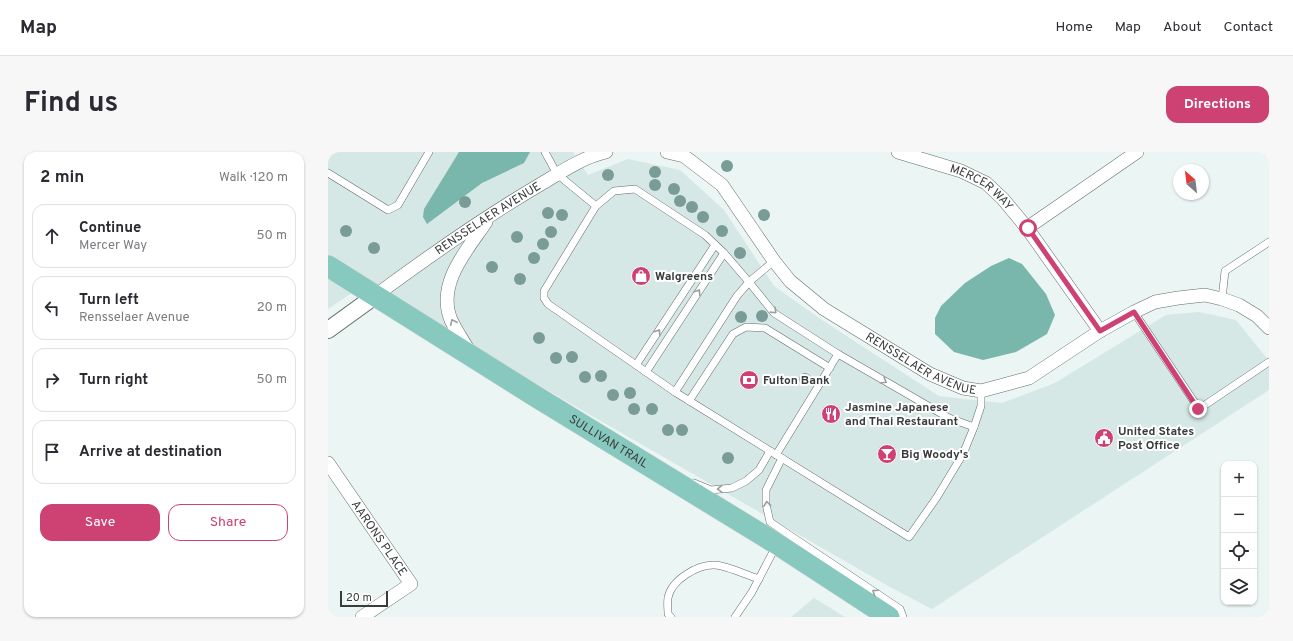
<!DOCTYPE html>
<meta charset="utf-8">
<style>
:root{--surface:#fff;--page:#f7f7f7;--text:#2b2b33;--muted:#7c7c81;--line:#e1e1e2;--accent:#cd4173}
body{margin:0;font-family:Overpass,sans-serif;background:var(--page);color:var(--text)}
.controls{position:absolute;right:12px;bottom:12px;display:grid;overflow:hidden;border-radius:8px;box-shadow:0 1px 3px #0004}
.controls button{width:36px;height:36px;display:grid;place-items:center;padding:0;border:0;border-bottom:1px solid var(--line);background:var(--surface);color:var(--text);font:20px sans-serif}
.compass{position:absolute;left:845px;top:12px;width:36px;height:36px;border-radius:50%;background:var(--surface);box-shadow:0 1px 3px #0004;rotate:332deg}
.scale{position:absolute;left:12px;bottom:10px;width:48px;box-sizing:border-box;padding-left:4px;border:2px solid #383c3b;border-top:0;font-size:11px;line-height:14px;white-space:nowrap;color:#383c3b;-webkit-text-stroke:3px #fff;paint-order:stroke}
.stop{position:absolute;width:12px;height:12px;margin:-9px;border:3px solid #cd4173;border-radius:50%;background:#fff}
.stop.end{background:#cd4173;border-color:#fff;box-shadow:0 1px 4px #0008}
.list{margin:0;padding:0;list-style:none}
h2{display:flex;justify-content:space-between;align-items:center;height:52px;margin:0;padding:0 16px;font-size:17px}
h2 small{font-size:13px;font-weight:400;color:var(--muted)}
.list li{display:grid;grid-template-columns:26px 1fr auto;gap:12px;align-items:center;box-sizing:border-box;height:64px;margin:0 8px 8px;padding:0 8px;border:1px solid var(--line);border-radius:12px}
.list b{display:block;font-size:15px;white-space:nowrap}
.list p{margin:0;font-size:13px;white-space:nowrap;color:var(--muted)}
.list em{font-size:13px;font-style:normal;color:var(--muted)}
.actions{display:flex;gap:8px;padding:12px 16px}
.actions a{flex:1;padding:9px 0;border:1px solid var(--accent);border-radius:12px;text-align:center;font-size:14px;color:var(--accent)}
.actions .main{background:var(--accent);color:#fff}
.icon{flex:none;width:22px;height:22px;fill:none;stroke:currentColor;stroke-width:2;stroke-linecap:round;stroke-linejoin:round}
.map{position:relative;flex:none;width:941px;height:465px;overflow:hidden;border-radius:12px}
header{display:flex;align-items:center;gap:24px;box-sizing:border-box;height:56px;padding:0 20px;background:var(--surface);border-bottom:1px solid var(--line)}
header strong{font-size:19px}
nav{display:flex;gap:22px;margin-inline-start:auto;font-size:14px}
.intro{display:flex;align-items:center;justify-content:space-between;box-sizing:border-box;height:96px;padding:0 24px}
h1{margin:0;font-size:28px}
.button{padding:10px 18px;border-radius:12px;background:var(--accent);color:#fff;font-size:14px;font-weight:700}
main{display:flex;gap:24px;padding:0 24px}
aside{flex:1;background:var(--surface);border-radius:12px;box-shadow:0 1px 3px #0004}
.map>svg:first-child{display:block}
.built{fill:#d5e8e5}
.water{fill:#79b6ab}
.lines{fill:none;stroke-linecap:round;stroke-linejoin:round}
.service-casing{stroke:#646d6b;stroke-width:8}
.minor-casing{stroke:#646d6b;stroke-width:14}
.tertiary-casing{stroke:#646d6b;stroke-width:18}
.primary-casing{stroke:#cfd0d0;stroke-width:22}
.service{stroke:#fff;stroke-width:7}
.minor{stroke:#fff;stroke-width:13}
.tertiary{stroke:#fff;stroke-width:16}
.primary{stroke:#87c8bf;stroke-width:21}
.tree{fill:#7a9c97}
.oneway{stroke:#9c9e9d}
.route{stroke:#cd4173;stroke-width:5}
.labels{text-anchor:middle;stroke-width:4;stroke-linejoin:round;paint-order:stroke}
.street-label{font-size:12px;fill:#383c3b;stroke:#fff}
.poi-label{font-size:12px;font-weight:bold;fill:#383c3b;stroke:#fff;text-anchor:start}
</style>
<header>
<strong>Map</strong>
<nav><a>Home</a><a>Map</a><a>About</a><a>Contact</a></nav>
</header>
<div class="intro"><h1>Find us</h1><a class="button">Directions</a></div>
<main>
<aside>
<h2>2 min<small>Walk · 120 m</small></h2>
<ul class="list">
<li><svg class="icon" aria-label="ahead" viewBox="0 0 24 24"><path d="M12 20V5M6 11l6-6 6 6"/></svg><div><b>Continue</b><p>Mercer Way</p></div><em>50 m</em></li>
<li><svg class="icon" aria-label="left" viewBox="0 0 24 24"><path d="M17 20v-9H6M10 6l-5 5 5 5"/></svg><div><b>Turn left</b><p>Rensselaer Avenue</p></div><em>20 m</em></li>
<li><svg class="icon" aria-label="right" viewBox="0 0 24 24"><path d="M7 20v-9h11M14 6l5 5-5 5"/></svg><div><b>Turn right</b></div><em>50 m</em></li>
<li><svg class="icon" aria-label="arrive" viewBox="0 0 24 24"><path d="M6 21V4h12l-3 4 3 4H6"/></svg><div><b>Arrive at destination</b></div></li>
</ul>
<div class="actions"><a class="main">Save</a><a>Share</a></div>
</aside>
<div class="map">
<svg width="941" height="465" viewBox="0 0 941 465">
<rect width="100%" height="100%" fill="#ebf5f3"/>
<g class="built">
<path d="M0,0H245L260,23L300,7L352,18L396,58L446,134L494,168L611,244L674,251L727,231L838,163L871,160L908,168L941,209V238L604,457L562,435L36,133L0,157Z"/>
<path d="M486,446L517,465H463Z"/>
</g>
<g class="water">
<path d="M131,0H202L196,11L154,31L99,72L95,65L96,57Z"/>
<path d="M681,106L694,112L718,142L727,163L719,182L688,200L655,208L626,200L607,182V166L613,154L637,131L663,114Z"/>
</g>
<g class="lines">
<defs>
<g id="service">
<path d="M217,0L229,22L268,54L216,139V146L220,152L347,240L581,385L609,345L635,302L646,275L653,254V239"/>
<path d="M0,21L60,58L70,53L101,0"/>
<path d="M268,54L286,39L307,37L377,83L396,101L421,130L446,161L510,202L621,266L646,275"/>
<path d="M894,147L897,119L941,90"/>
<path d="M806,160L871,257L941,210"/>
<path d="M308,213L387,93"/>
<path d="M318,220L396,101"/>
<path d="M347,240L409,144L421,130L446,109"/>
<path d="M361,249L405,182L418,175L437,176L502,216"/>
<path d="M448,303L510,202"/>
<path d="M454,306L438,338V352L442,370L572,457L575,465"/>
<path d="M366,331L383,338L404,336L418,329L431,318L442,299"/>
<path d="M343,465L340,462C340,457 339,451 340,446C343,428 370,412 387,413C400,414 418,423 431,427"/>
<path d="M407,465L424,440L448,394"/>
</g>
<g id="minor">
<path id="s1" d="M339,0L356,4L394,33L446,109L462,129L496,157L602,222L635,236L653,239L701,226L772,179L806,160L827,150L850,146L877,143L894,147L911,153L929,164L941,176"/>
<path id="s2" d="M570,0L633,19L658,31L675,47L699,76L772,179"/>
<path d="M699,76L809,0"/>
<path id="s3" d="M47,144C101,104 155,66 213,32C233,20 255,5 278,0"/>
<path d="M142,201C136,190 128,179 123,168C108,132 139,98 158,70"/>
<path id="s4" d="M0,311L83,432L34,465"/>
</g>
<path id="tertiary" d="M0,178L47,144"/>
<g id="primary">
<path id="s5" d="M0,114L207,244L449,392L561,465"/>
</g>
</defs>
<use href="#service" class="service-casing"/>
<use href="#minor" class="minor-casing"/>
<use href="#tertiary" class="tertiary-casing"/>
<use href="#primary" class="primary-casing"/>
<use href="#service" class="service"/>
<use href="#minor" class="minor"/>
<use href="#tertiary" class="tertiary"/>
<use href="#primary" class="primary"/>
</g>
<g class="tree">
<circle cx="399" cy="14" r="6"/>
<circle cx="327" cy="20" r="6"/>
<circle cx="280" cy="23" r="6"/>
<circle cx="327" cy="33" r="6"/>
<circle cx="346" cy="37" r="6"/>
<circle cx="352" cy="49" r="6"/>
<circle cx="137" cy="50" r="6"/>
<circle cx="364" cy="55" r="6"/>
<circle cx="220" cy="61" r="6"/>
<circle cx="234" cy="63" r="6"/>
<circle cx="436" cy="63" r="6"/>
<circle cx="375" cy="65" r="6"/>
<circle cx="18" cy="79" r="6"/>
<circle cx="394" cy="79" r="6"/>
<circle cx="223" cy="80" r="6"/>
<circle cx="189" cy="85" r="6"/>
<circle cx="215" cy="92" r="6"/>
<circle cx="46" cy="96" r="6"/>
<circle cx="412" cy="101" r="6"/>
<circle cx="206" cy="106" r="6"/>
<circle cx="164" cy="115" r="6"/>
<circle cx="192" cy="127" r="6"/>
<circle cx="434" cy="164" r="6"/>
<circle cx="413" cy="165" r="6"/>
<circle cx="211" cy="186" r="6"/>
<circle cx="244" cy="205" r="6"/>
<circle cx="228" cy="206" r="6"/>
<circle cx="273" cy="224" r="6"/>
<circle cx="257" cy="225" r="6"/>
<circle cx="477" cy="227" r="6"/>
<circle cx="302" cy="241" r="6"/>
<circle cx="285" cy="243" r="6"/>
<circle cx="306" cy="257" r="6"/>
<circle cx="324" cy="257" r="6"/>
<circle cx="340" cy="278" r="6"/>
<circle cx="354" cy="278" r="6"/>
<circle cx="400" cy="306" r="6"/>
</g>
<defs><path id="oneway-chevron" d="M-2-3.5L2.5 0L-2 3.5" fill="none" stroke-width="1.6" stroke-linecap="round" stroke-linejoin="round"/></defs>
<g class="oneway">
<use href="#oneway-chevron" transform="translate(370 140) rotate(-57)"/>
<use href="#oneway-chevron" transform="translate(446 159) rotate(44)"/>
<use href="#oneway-chevron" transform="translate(125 170) rotate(-115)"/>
<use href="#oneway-chevron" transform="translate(330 180) rotate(-57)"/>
<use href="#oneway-chevron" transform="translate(556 229) rotate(30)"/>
<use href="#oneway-chevron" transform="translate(392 337) rotate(176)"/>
<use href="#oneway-chevron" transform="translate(439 352) rotate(-96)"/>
<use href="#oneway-chevron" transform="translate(547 440) rotate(-146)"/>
</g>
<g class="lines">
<path class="route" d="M700,76L772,179L806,160L870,257"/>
</g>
<defs>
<symbol id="shop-disc" viewBox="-11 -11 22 22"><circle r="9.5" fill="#cd4173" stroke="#fff"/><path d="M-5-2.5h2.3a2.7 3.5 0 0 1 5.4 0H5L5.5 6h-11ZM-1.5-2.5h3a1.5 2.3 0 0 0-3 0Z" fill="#fff"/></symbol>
<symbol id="bank-disc" viewBox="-11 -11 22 22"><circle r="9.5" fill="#cd4173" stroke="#fff"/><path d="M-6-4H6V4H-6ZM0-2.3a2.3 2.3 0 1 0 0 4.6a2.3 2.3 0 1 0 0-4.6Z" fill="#fff"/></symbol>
<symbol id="restaurant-disc" viewBox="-11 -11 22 22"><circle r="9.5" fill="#cd4173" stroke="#fff"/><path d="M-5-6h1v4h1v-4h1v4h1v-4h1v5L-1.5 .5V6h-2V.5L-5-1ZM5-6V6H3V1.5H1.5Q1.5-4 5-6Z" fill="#fff"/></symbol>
<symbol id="civic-disc" viewBox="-11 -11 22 22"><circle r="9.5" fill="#cd4173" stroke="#fff"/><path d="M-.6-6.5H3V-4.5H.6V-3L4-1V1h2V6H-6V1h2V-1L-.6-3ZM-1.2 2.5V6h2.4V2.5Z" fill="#fff"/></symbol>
<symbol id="bar-disc" viewBox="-11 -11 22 22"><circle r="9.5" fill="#cd4173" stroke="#fff"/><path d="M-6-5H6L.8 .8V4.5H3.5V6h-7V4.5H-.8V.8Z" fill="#fff"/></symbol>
</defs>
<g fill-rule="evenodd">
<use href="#shop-disc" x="302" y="113" width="22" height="22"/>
<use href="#bank-disc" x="410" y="217" width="22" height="22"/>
<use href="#restaurant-disc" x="492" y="251" width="22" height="22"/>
<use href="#civic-disc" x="765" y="275" width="22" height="22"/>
<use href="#bar-disc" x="548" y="291" width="22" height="22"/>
</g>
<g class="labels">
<g class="street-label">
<text dy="4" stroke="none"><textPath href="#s2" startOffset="92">MERCER WAY</textPath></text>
<text dy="4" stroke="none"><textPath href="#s3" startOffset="137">RENSSELAER AVENUE</textPath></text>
<text dy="4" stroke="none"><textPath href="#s1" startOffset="339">RENSSELAER AVENUE</textPath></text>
<text dy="4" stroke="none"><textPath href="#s5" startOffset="331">SULLIVAN TRAIL</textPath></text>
<text dy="4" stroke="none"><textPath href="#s4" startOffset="91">AARONS PLACE</textPath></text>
</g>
<g class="poi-label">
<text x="327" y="128">Walgreens</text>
<text x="435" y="232">Fulton Bank</text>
<text x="517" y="259">Jasmine Japanese<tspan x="517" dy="14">and Thai Restaurant</tspan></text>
<text x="790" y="283">United States<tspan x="790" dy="14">Post Office</tspan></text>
<text x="573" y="306">Big Woody's</text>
</g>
</g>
</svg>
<div class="controls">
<button>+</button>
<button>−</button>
<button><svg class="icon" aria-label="locate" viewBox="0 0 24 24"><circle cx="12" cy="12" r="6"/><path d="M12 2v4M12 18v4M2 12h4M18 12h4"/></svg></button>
<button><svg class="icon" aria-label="layers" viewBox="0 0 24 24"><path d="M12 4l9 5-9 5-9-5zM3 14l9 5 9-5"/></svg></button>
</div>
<svg class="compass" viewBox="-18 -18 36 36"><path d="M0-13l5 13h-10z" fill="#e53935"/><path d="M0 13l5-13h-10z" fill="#7c7c81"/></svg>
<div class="scale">20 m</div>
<div class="stop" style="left:700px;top:76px"></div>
<div class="stop end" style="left:870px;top:257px"></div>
</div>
</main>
